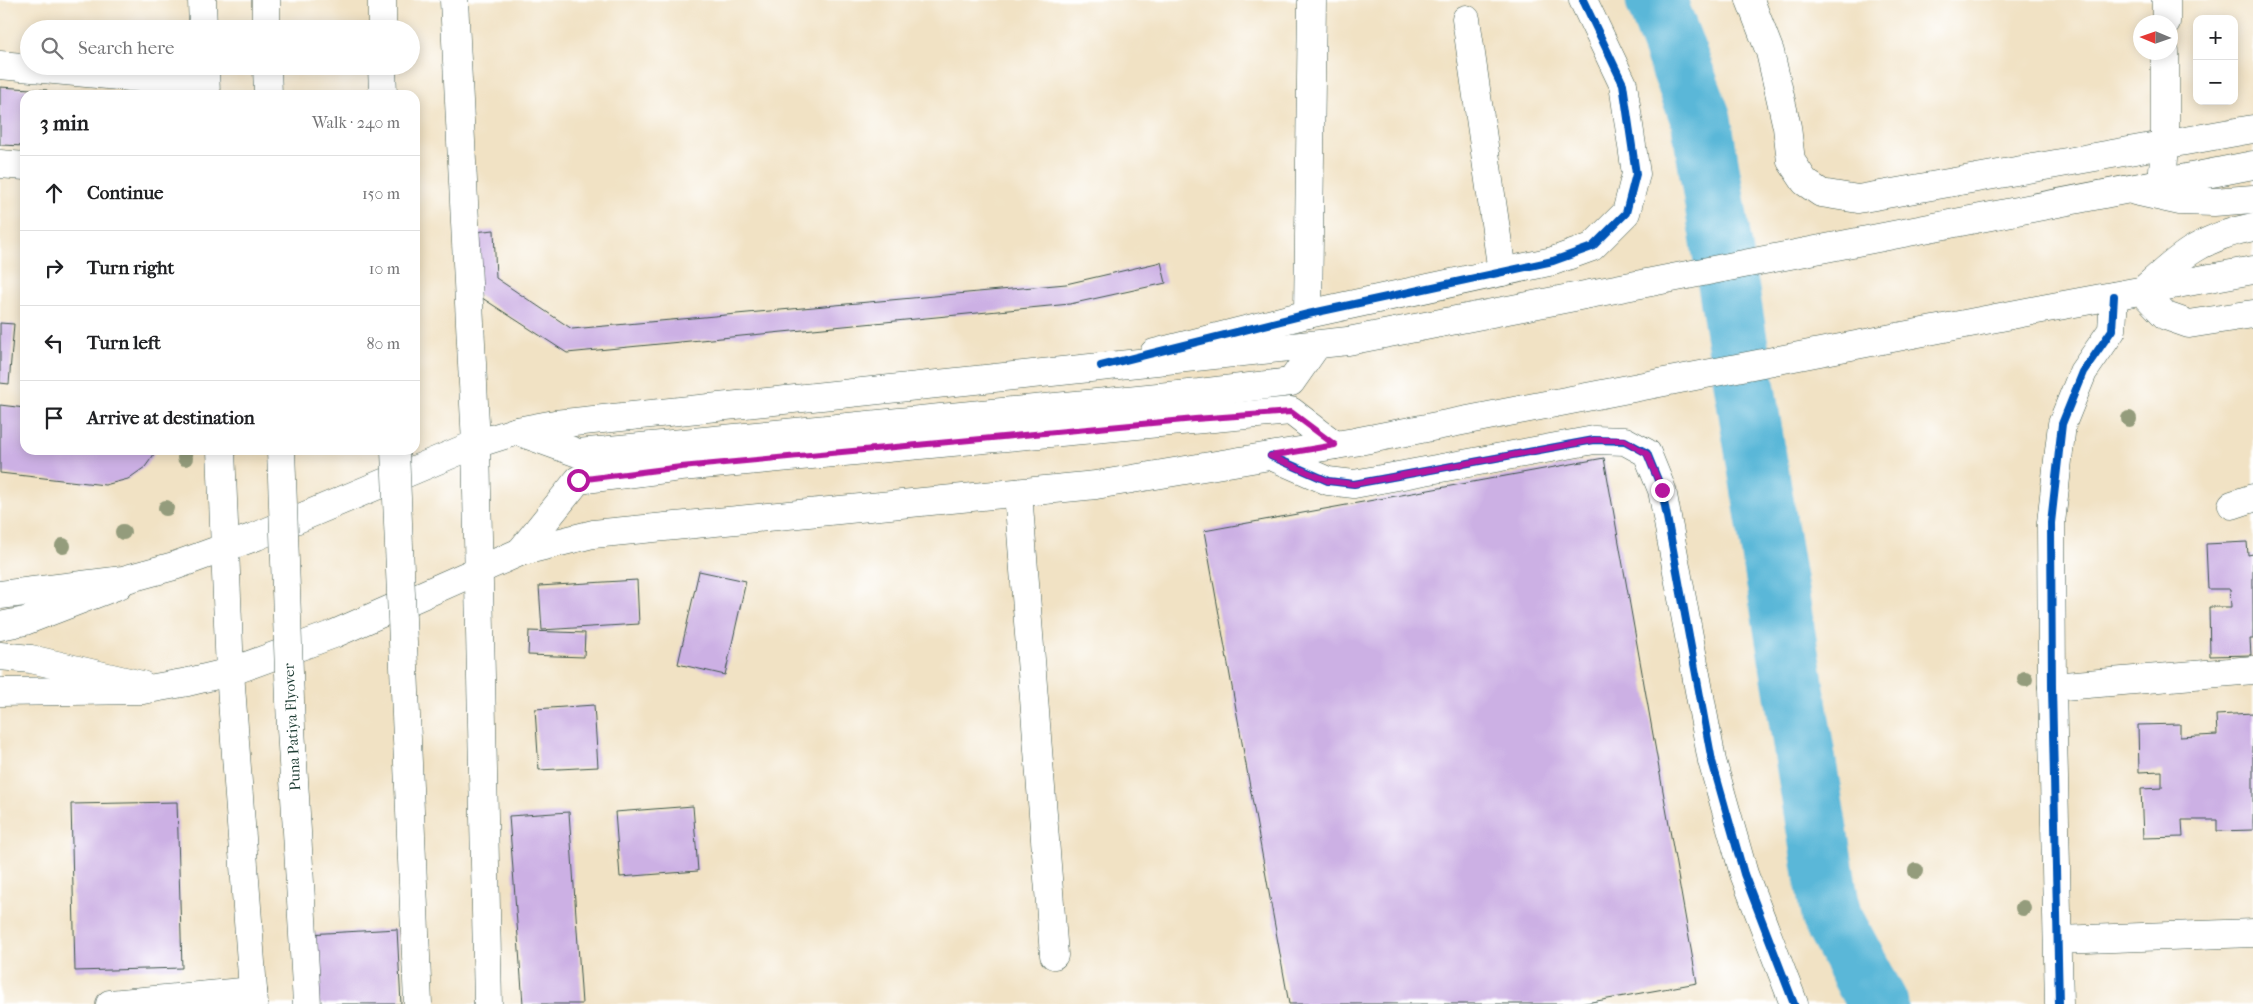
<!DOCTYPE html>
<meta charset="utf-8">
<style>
:root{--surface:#fff;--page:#f6f6f6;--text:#202124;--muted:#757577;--line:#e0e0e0}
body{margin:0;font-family:"IM FELL French Canon",serif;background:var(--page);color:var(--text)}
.controls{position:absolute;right:15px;top:15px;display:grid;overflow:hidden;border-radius:10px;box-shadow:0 2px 12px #0003}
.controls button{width:45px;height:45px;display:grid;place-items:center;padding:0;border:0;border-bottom:1px solid var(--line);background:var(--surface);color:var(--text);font:25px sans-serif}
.compass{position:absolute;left:2133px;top:15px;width:45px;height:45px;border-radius:50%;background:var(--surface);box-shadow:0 2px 12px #0003;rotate:272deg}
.stop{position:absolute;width:15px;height:15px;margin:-11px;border:4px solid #b5179e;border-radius:50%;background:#fff}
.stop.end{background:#b5179e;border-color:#fff;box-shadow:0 1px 5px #0008}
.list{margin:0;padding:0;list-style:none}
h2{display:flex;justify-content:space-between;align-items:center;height:65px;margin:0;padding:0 20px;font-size:21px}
h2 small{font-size:16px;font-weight:400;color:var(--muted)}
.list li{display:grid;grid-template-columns:32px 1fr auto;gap:15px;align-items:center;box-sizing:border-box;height:75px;padding:0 20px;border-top:1px solid var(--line)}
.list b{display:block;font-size:19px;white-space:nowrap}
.list em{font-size:16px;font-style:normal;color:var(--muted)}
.icon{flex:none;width:28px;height:28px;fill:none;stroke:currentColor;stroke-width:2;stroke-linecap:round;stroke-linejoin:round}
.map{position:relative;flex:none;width:2253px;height:1004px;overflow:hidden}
.search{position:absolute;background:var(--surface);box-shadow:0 2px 12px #0003;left:20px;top:20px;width:400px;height:55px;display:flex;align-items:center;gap:12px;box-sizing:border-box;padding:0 18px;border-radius:28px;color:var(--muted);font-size:19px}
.panel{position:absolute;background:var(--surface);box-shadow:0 2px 12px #0003;left:20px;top:90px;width:400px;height:365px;border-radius:15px}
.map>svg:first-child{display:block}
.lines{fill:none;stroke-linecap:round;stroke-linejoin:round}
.river{stroke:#5ab7d8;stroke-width:61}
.building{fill:#ccb0e4}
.minor-casing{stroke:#3e564a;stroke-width:29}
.major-casing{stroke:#3e564a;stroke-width:29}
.highway-casing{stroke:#3e564a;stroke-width:29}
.minor{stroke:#fff;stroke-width:28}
.major{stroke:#fff;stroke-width:28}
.highway{stroke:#fff;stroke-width:28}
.highway-bridge-casing{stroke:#3e564a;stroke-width:29;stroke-linecap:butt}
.highway-bridge{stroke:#fff;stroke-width:28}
.cycleway-casing{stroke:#fff;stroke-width:11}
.cycleway{stroke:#0057b8;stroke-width:8}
.tree{fill:#949c7c}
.route{stroke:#b5179e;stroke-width:6}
.labels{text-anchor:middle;stroke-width:4;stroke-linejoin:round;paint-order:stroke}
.street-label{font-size:15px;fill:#1f3d34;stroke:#fff}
</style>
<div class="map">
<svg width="2253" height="1004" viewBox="0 0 2253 1004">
<rect width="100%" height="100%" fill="#fff"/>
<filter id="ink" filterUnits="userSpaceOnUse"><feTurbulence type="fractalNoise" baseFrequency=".02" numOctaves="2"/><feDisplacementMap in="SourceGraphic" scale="10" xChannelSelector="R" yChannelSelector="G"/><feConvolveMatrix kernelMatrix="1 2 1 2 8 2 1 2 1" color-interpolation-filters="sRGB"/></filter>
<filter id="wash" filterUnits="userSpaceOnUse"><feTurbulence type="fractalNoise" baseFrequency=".0096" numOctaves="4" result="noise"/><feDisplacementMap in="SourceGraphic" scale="20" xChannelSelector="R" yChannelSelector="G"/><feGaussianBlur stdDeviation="1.12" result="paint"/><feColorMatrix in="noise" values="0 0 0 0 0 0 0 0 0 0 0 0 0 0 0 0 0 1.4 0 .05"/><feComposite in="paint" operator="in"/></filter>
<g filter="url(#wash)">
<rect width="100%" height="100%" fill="#f1e2c4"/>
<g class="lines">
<path class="river" d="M1656,0L1701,119L1831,916L1878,1004"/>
</g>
<g id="blocks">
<g class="building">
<path d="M0,87L47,90V95H25V146L0,145Z"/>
<path d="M494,230L496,278L572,329L1066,284L1161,262L1166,283L1070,304L567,353L476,294L474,232Z"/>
<path d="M0,323L14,324L9,384L0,383Z"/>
<path d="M0,405L25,408V450H154L153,456L145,467L128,479L105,485L0,473Z"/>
<path d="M1604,458L1697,983L1580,1004H1289L1204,531Z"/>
<path d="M2247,542L2248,555L2253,554V639H2250L2251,655L2210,656L2209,607H2231L2230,589H2208L2206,544Z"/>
<path d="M699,571L746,581L725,675L678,664Z"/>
<path d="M637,580L639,624L542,630L539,586Z"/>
<path d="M529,631L585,633L584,657L528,655Z"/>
<path d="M594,705L598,767L539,770L535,709Z"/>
<path d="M2253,713V830L2217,831V820H2182L2183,837L2143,838L2141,789L2162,788V771L2139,772L2138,725L2180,724V737L2217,735L2216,715Z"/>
<path d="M177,802L182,968L75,971L71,804Z"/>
<path d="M693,806L698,871L620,877L615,812Z"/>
<path d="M569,812L582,1004H523L509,816Z"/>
<path d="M397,929L401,1004H311L308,934Z"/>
</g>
</g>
</g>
<g filter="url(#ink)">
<use href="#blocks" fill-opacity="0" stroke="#3e564a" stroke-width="1"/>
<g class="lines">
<defs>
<g id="minor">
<path d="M1750,0L1770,52L1787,127L1791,161L1805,182L1821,193L1858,199L2253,129"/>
<path d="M1466,19L1502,272"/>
<path d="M2166,22V0"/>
<path d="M0,65L205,84"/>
<path d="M0,164L25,166"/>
<path d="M2162,182L2165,146V52"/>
<path d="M2135,191L2180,201L2214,202L2253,199"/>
<path d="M2253,227C2201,237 2180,257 2142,291L2166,316L2189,324L2253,314"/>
<path d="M1308,314L1312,0"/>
<path d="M1154,353L1308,314L1553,261L1592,247L1626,213L1636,174L1623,84L1583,0"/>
<path d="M517,431L578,453L1199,393L1291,382L1317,345"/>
<path d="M1271,456L1328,481L1354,484L1594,440L1625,441L1647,453L1662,490L1712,761L1744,874L1794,1004"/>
<path d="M1018,493L1054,955"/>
<path d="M2232,505L2253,498"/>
<path d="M520,552L578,480L681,467L1291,411L1335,445"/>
<path d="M0,626L25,621L119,585"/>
<path d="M0,656L31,659L142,685"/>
<path d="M2052,687L2253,670"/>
<path d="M2058,940L2253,933"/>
<path d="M110,1004L253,991"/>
<path d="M2059,1004L2052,687L2051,523L2062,424L2083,372L2112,330L2114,296"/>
</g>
<g id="major">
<path d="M0,595L123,580L174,566L257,536L476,444L517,431L555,424L1348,341L2253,165"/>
<path d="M0,692L143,690L188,682L230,672L334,634L520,552L593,534L1096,485L1354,442L2042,309L2253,270"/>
</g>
<g id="highway">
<path d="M202,0L203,29"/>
<path d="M266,0V29"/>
<path d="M382,0V29"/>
<path d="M454,0L476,444L488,1004"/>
<path d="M205,66L206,95"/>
<path d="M267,66L268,95"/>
<path d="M382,66L383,95"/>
<path d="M221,450L230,672L254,1004"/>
</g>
</defs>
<use href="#minor" class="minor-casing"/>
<use href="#major" class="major-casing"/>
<use href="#highway" class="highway-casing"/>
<use href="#minor" class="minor"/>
<use href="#major" class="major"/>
<use href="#highway" class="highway"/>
<defs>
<g id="highway-bridge">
<path d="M281,450L291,728L307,1004"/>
<path d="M395,450L418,1004"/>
</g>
</defs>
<use href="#highway-bridge" class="highway-bridge-casing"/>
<use href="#highway-bridge" class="highway-bridge"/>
<defs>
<g id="cycleway">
<path d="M1101,366L1308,314L1553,261L1592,247L1626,213L1636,174L1623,84L1583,0"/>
<path d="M1271,456L1328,481L1354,484L1594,440L1625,441L1647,453L1662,490L1712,761L1744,874L1794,1004"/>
<path d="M2059,1004L2052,687L2051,523L2062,424L2083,372L2112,330L2114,296"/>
</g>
</defs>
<use href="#cycleway" class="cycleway-casing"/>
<use href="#cycleway" class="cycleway"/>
</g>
<g class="tree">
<circle cx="2129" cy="419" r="8"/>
<circle cx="185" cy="458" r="8"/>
<circle cx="166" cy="508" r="8"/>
<circle cx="123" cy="532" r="8"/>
<circle cx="63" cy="546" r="8"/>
<circle cx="2025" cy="679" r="8"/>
<circle cx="1916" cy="871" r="8"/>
<circle cx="2023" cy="908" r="8"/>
</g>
</g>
<g class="lines" filter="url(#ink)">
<path class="route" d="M578,480L681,467L1195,419L1291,412L1335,445L1270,456L1328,481L1354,484L1594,440H1624L1647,454L1662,490"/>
</g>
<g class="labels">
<g class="street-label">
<text transform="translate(292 727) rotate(-93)" y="5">Puna Patiya Flyover</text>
</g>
</g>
</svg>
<div class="controls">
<button>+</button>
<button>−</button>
</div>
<svg class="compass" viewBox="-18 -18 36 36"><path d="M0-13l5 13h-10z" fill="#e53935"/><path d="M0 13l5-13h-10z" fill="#757577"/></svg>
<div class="stop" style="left:578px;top:480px"></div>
<div class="stop end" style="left:1662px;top:490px"></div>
<div class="search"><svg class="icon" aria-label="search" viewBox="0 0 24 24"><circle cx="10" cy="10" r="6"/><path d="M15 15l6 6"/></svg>Search here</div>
<section class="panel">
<h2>3 min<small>Walk · 240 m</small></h2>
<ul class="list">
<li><svg class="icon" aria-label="ahead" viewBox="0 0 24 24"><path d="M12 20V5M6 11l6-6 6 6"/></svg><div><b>Continue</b></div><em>150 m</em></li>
<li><svg class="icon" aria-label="right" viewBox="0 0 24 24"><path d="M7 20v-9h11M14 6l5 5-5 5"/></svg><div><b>Turn right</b></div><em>10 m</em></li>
<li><svg class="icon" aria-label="left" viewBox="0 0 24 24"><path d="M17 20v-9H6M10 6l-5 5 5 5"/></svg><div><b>Turn left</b></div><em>80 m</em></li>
<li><svg class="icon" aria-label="arrive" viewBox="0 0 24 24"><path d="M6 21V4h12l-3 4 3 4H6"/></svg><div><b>Arrive at destination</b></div></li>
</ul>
</section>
</div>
